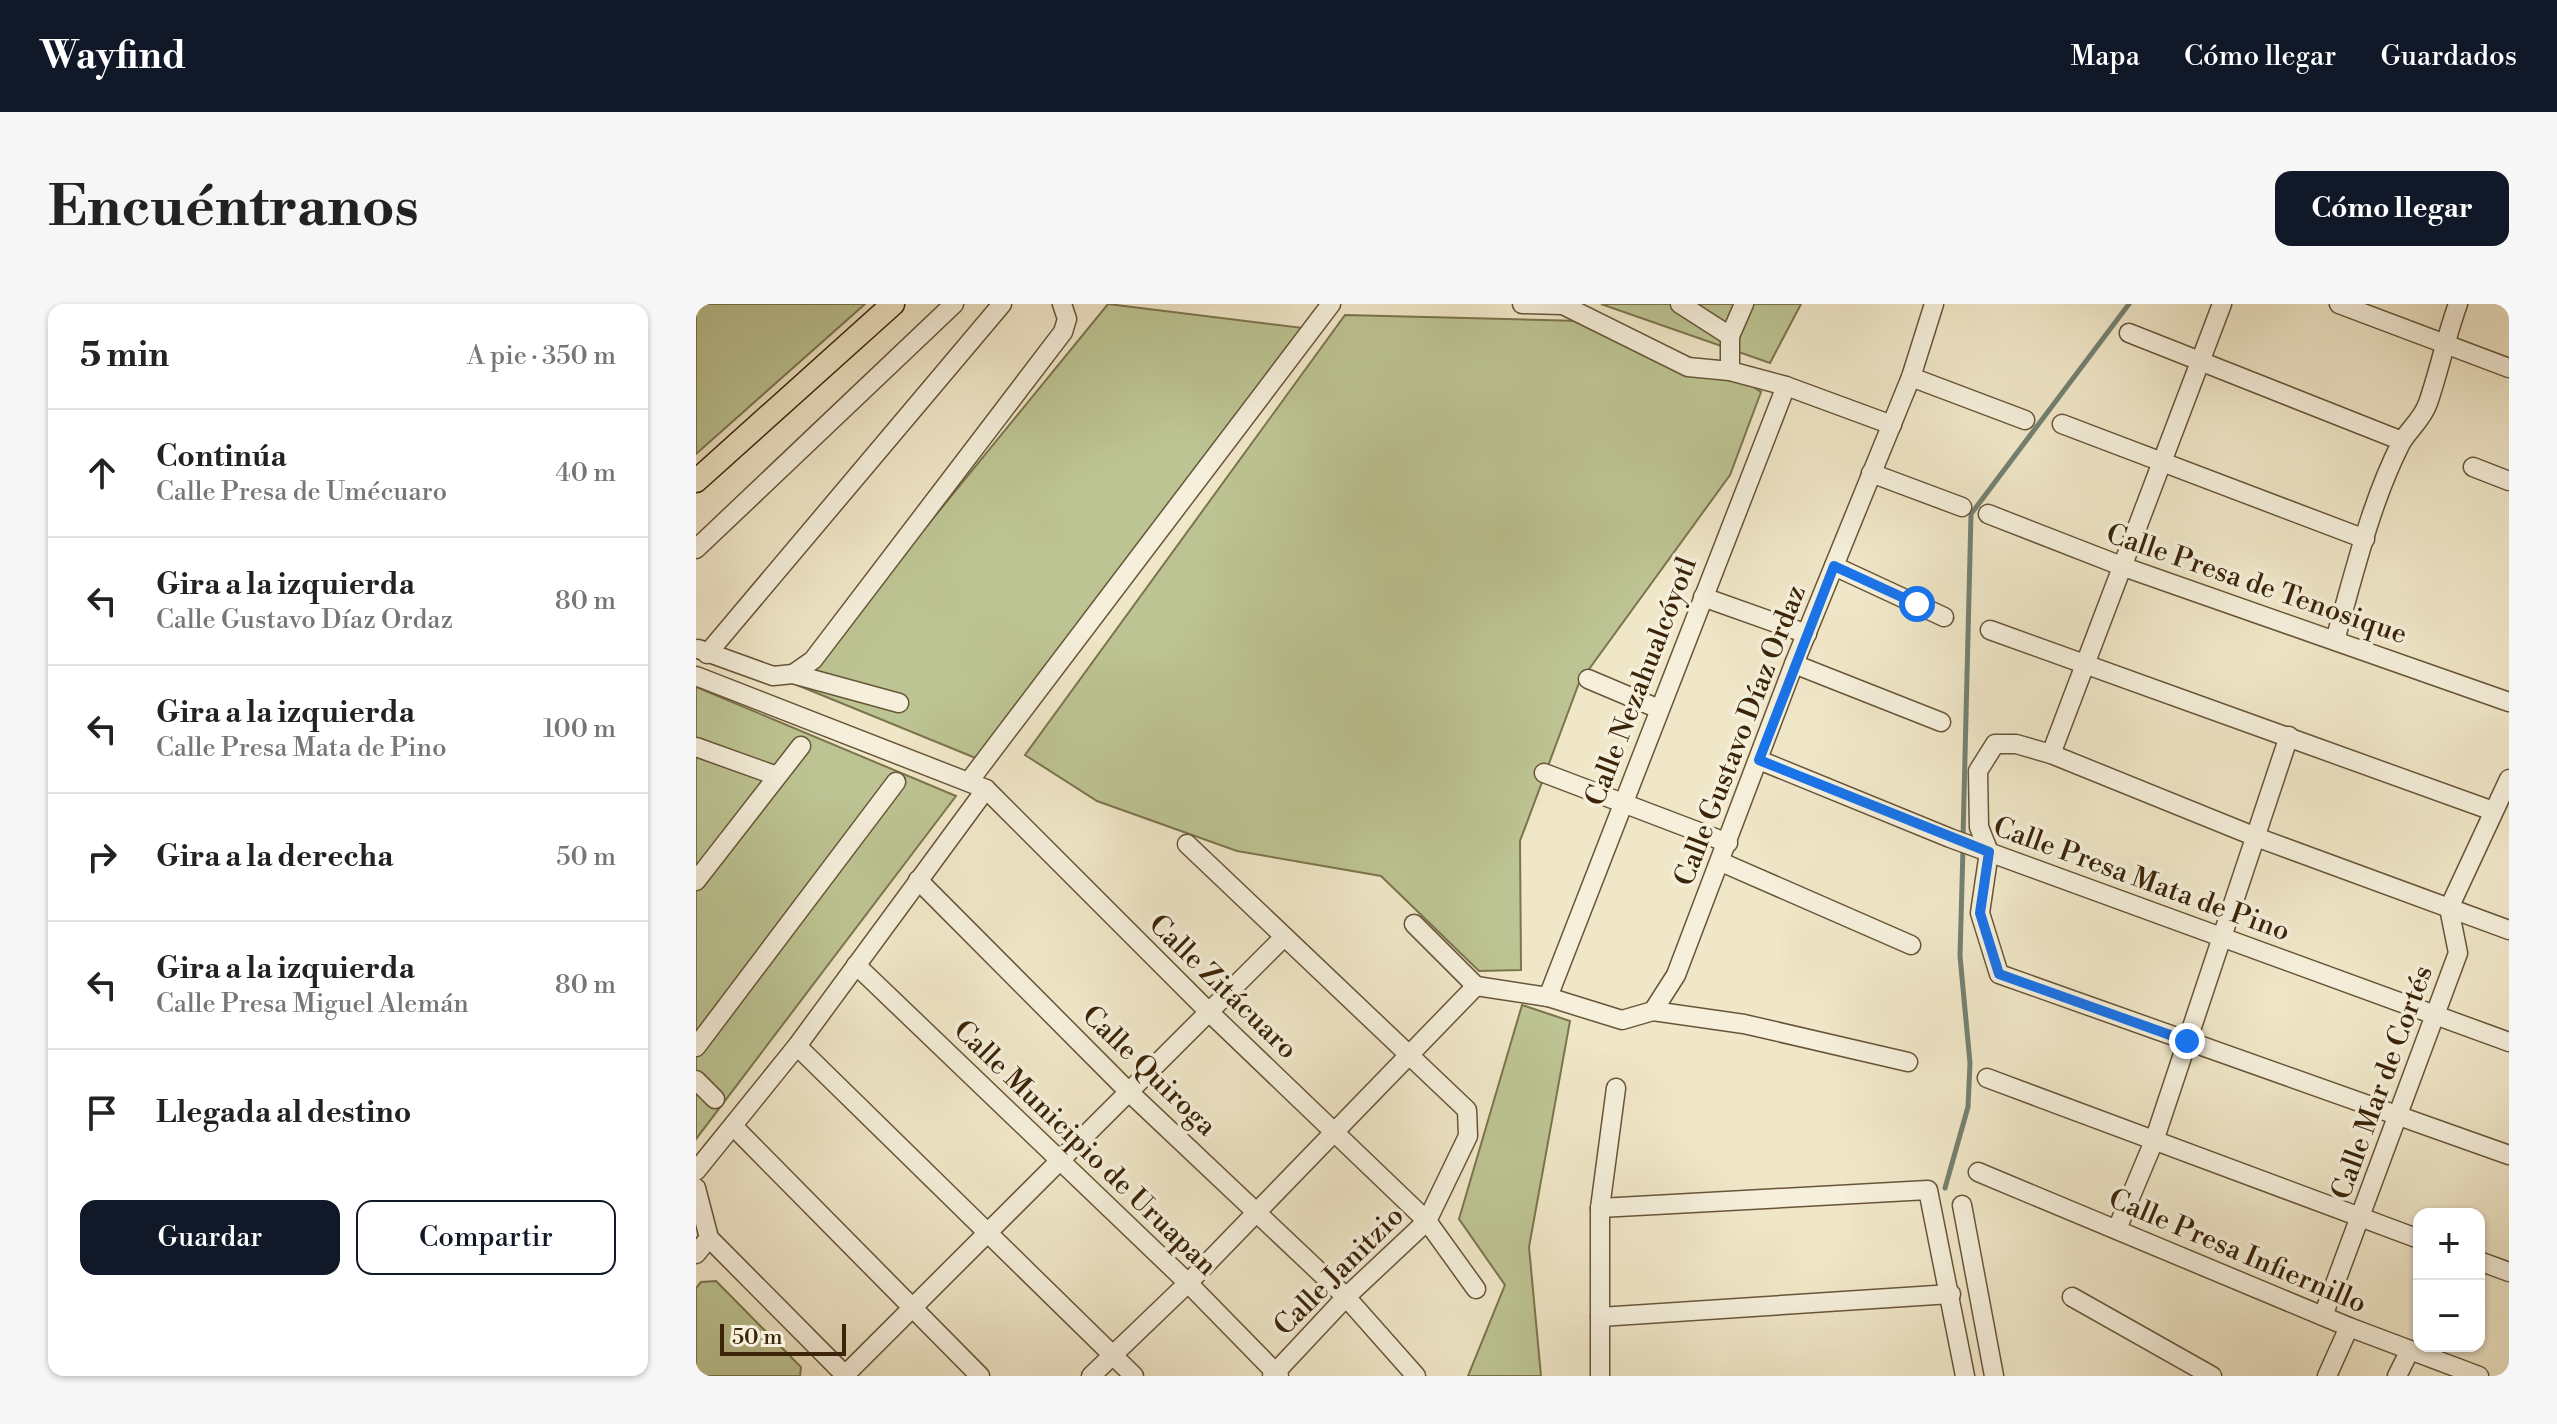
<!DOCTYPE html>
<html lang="es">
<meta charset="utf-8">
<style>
:root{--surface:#fff;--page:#f6f6f6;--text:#222;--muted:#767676;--line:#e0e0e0;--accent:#111827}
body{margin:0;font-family:"Libre Bodoni",serif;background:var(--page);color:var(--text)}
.controls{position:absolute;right:24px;bottom:24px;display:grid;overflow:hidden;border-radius:16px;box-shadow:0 2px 6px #0004}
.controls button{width:72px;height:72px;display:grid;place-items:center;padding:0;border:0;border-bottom:2px solid var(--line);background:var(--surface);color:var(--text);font:40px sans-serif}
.scale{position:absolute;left:24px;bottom:20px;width:126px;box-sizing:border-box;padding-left:8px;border:4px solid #3b2407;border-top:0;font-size:22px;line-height:28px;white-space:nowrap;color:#3b2407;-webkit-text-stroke:6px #f5efdb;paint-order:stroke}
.stop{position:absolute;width:24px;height:24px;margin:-18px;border:6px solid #1a73e8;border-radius:50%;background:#fff}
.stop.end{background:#1a73e8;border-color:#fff;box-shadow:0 2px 8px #0008}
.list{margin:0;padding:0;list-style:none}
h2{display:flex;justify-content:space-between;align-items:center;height:104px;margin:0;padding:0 32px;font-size:34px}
h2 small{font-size:26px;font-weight:400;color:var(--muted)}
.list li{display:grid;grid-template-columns:52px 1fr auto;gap:24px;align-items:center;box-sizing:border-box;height:128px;padding:0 32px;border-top:2px solid var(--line)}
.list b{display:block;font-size:30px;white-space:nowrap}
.list p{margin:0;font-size:26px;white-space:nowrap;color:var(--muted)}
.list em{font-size:26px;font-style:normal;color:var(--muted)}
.actions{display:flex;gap:16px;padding:24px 32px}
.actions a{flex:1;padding:18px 0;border:2px solid var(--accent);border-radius:16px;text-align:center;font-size:28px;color:var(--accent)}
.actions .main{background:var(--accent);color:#fff}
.icon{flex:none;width:44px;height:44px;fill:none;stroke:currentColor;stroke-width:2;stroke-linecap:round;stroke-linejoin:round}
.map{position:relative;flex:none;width:1813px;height:1072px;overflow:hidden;border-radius:16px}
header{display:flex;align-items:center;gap:48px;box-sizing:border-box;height:112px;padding:0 40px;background:var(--accent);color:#fff}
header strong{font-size:38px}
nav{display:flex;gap:44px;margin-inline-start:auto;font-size:28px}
.intro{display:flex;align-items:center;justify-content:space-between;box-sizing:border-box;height:192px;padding:0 48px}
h1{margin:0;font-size:56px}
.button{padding:20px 36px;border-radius:16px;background:var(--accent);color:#fff;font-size:28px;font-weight:700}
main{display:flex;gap:48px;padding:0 48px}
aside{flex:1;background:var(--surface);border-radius:16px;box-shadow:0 2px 6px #0004}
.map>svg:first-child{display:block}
.green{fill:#bdc493;stroke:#7c744d;stroke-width:2}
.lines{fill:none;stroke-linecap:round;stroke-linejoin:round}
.stream{stroke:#748171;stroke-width:5}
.minor-casing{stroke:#685537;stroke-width:21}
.major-casing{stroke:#3b2407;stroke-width:25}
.minor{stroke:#f5efdb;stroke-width:18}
.major{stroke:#f0e7c8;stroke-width:22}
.route{stroke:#1a73e8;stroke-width:10}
.labels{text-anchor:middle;stroke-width:7;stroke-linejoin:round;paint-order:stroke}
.street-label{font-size:28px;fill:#3b2407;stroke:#f5efdb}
</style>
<header>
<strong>Wayfind</strong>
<nav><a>Mapa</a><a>Cómo llegar</a><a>Guardados</a></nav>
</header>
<div class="intro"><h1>Encuéntranos</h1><a class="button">Cómo llegar</a></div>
<main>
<aside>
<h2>5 min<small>A pie · 350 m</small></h2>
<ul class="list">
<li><svg class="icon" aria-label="ahead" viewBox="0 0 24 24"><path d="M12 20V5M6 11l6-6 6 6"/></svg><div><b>Continúa</b><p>Calle Presa de Umécuaro</p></div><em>40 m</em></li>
<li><svg class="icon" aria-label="left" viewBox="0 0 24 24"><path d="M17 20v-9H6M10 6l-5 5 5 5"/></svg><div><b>Gira a la izquierda</b><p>Calle Gustavo Díaz Ordaz</p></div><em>80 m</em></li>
<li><svg class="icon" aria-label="left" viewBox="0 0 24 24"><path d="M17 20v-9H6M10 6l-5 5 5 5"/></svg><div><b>Gira a la izquierda</b><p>Calle Presa Mata de Pino</p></div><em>100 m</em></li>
<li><svg class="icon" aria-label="right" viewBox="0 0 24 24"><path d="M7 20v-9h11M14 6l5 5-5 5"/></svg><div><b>Gira a la derecha</b></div><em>50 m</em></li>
<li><svg class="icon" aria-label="left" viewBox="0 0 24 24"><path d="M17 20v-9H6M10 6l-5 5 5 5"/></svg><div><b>Gira a la izquierda</b><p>Calle Presa Miguel Alemán</p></div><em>80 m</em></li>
<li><svg class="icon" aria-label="arrive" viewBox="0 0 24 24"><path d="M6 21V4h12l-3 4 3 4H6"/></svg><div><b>Llegada al destino</b></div></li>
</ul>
<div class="actions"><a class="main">Guardar</a><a>Compartir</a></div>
</aside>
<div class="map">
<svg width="1813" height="1072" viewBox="0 0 1813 1072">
<rect width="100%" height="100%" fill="#f0e7c8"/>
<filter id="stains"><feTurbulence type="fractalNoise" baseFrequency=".0025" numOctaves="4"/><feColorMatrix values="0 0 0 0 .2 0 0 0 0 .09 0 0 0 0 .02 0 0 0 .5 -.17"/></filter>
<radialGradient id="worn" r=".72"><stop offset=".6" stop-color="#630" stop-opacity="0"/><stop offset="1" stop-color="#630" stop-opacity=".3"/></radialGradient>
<g class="green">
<path d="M0,0H169L0,150Z"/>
<path d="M412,0L607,24L282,455L101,381Z"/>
<path d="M905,0H1105L1074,59Z"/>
<path d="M649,11L885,17L1034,67L1065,88L1034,171L883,379L824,537L825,666L783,667L685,572L541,547L401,497L329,451Z"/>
<path d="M0,383L260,492L0,835Z"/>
<path d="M826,701L874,717L833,943L845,1072H772L809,981L763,915Z"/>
<path d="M20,977L105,1063L104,1072H7L0,1066V984L5,978Z"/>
</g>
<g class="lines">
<g class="stream">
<path d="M1267,534L1275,210L1433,0"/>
<path d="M1249,884L1272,803L1274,759L1264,652L1267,544"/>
</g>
<defs>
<g id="minor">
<path d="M826,0L867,1L992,63L1034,67L1090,82L1196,121"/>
<path d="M984,0L1034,32"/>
<path d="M1643,0L1813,64"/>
<path d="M1433,29L1706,137"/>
<path d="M1034,67V32L1048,0"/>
<path d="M1215,73L1329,116"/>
<path d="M1366,120L1669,235"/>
<path d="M1777,163L1813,177"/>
<path d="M1175,169L1266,203"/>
<path d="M1292,210L1428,263L1813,398"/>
<path d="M0,245L258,0"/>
<path d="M1138,262L1248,313"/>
<path d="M1007,293L1111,330"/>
<path d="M1294,326L1797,507"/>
<path d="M1639,336C1658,271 1674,200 1705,139C1713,125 1726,116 1732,99C1743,67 1750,33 1762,0"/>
<path d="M2,345L77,372L97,370L203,399"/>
<path d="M11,350L306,0"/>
<path d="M1098,360L1245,418"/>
<path d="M97,370L117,356L367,28L371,15L366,0"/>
<path d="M0,372L290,485L513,708L731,917L780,985"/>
<path d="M892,375L963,405"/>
<path d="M0,443L81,472"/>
<path d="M1355,450L1526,0"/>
<path d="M1063,456L1254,534L1813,738"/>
<path d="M848,469L1032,539"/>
<path d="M274,476L635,0"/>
<path d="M491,540L771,806L772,832L731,917L650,993L576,1072"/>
<path d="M1025,558L1215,641"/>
<path d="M222,576L433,788L650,993L720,1072"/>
<path d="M0,577L105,442"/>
<path d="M718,620L780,682"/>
<path d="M1813,626L1560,533L1355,450L1320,440H1299L1282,467L1283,523L1293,548L1284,609L1303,670L1813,851"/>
<path d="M160,661L492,979L583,1072"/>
<path d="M780,682L852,693L926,716L957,707L980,671L1098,360L1215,73L1238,0"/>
<path d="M852,693L1090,82"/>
<path d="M957,707L1048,720L1212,758"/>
<path d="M101,742L438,1072"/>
<path d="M0,743L200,478"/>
<path d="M1291,774L1723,935"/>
<path d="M0,776L19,795"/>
<path d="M38,823L284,1072"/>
<path d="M0,867L101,742L290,485"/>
<path d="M1282,868L1653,1023L1783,1072"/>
<path d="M0,884L13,934L150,1072"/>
<path d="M1266,901L1298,1072"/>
<path d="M904,904L1232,886L1269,1072"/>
<path d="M1421,925L1458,837L1593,432"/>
<path d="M0,950L13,934"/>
<path d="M1783,957L1813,968"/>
<path d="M1376,993L1516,1072"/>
<path d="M1627,1012L1762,649L1753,604L1813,475"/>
<path d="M904,1013L1255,990"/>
<path d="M148,1072L588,633"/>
<path d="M395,1072L492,979L780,682"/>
<path d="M904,1072V904L920,784"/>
<path d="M1631,1072L1653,1023"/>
<path d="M1701,1072L1714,1046"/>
</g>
<path id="major" d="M0,177L197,0"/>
</defs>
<use href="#minor" class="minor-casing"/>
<use href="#major" class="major-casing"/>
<use href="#minor" class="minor"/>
<use href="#major" class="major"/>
</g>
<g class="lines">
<path class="route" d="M1221,300L1138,262L1063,456L1293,548L1284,609L1303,670L1491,737"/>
</g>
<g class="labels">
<g class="street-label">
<text transform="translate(1561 279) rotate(19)" y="10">Calle Presa de Tenosique</text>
<text transform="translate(944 377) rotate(-69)" y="10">Calle Nezahualcóyotl</text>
<text transform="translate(1043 431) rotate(-69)" y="10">Calle Gustavo Díaz Ordaz</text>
<text transform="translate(1446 574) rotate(20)" y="10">Calle Presa Mata de Pino</text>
<text transform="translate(528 682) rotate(44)" y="10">Calle Zitácuaro</text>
<text transform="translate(454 766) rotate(44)" y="10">Calle Quiroga</text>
<text transform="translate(1685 778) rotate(-70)" y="10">Calle Mar de Cortés</text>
<text transform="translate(390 843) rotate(44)" y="10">Calle Municipio de Uruapan</text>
<text transform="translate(1542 946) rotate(23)" y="10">Calle Presa Infiernillo</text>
<text transform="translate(642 966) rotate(-45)" y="10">Calle Janitzio</text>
</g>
</g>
<rect width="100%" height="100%" filter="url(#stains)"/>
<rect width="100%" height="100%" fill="url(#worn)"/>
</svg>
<div class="controls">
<button>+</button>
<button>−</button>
</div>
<div class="scale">50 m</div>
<div class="stop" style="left:1221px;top:300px"></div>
<div class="stop end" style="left:1491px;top:737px"></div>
</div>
</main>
